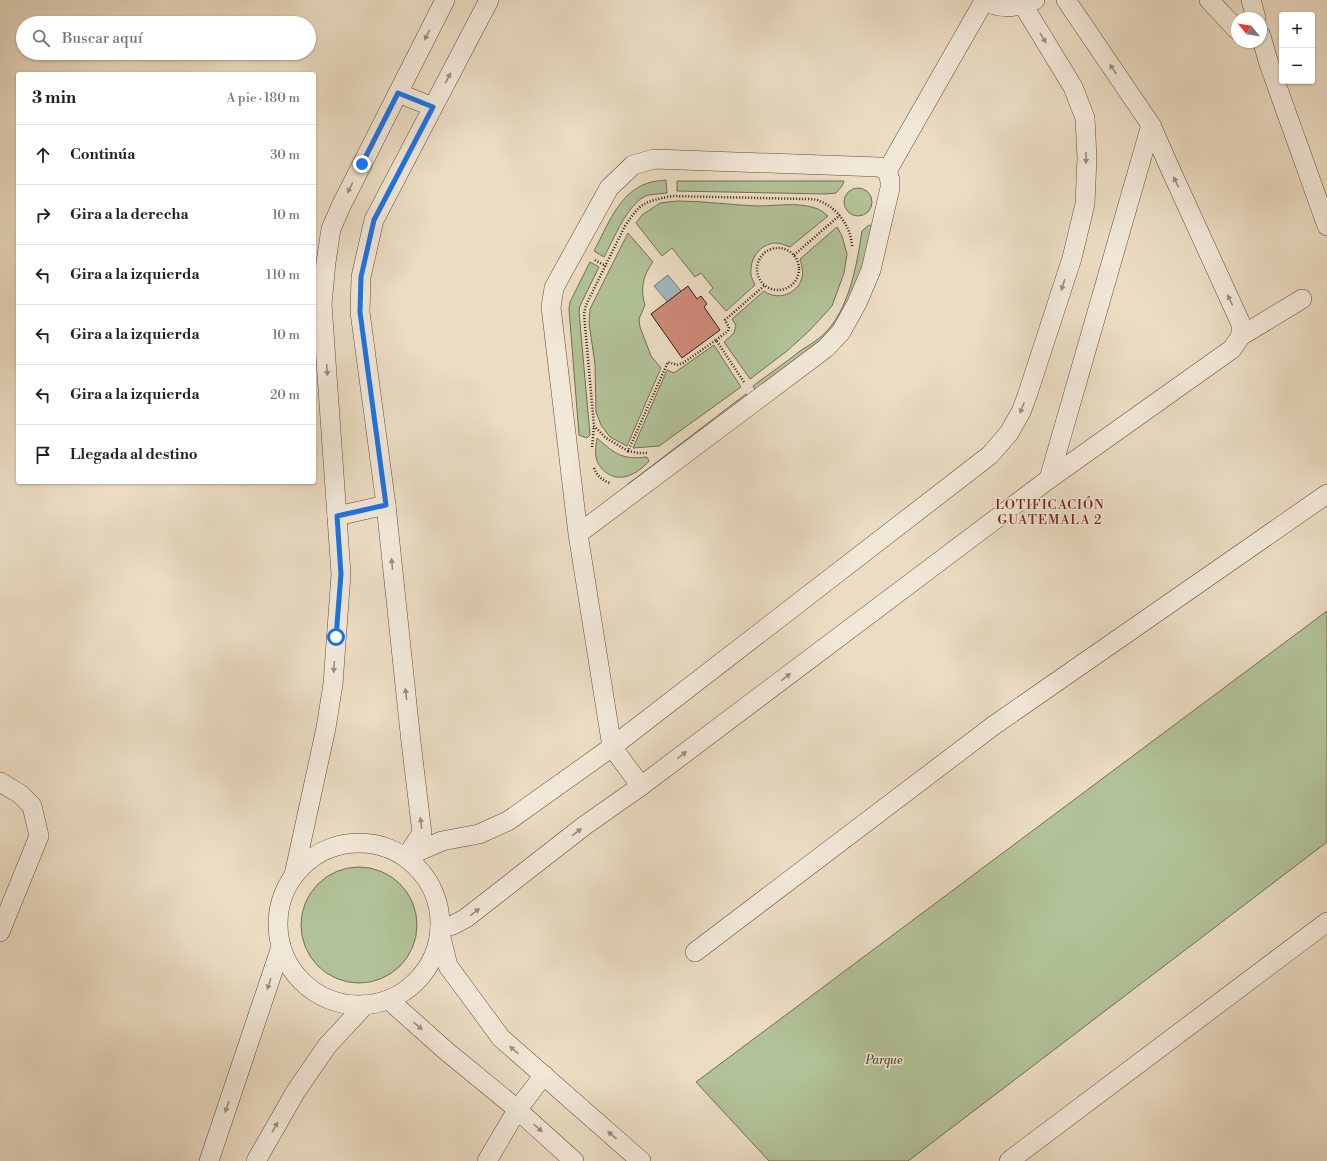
<!DOCTYPE html>
<html lang="es">
<meta charset="utf-8">
<style>
:root{--surface:#fff;--page:#f6f6f6;--text:#222;--muted:#767676;--line:#e0e0e0}
body{margin:0;font-family:"Libre Bodoni",serif;background:var(--page);color:var(--text)}
.controls{position:absolute;right:12px;top:12px;display:grid;overflow:hidden;border-radius:4px;box-shadow:0 1px 3px #0004}
.controls button{width:36px;height:36px;display:grid;place-items:center;padding:0;border:0;border-bottom:1px solid var(--line);background:var(--surface);color:var(--text);font:20px sans-serif}
.compass{position:absolute;left:1231px;top:12px;width:36px;height:36px;border-radius:50%;background:var(--surface);box-shadow:0 1px 3px #0004;rotate:300deg}
.stop{position:absolute;width:12px;height:12px;margin:-9px;border:3px solid #1a73e8;border-radius:50%;background:#fff}
.stop.end{background:#1a73e8;border-color:#fff;box-shadow:0 1px 4px #0008}
.list{margin:0;padding:0;list-style:none}
h2{display:flex;justify-content:space-between;align-items:center;height:52px;margin:0;padding:0 16px;font-size:17px}
h2 small{font-size:13px;font-weight:400;color:var(--muted)}
.list li{display:grid;grid-template-columns:26px 1fr auto;gap:12px;align-items:center;box-sizing:border-box;height:60px;padding:0 16px;border-top:1px solid var(--line)}
.list b{display:block;font-size:15px;white-space:nowrap}
.list em{font-size:13px;font-style:normal;color:var(--muted)}
.icon{flex:none;width:22px;height:22px;fill:none;stroke:currentColor;stroke-width:2;stroke-linecap:round;stroke-linejoin:round}
.map{position:relative;flex:none;width:1327px;height:1161px;overflow:hidden}
.search{position:absolute;background:var(--surface);box-shadow:0 1px 3px #0004;left:16px;top:16px;width:300px;height:44px;display:flex;align-items:center;gap:10px;box-sizing:border-box;padding:0 14px;border-radius:22px;color:var(--muted);font-size:15px}
.panel{position:absolute;background:var(--surface);box-shadow:0 1px 3px #0004;left:16px;top:72px;width:300px;height:412px;border-radius:4px}
.map>svg:first-child{display:block}
.green{fill:#b2c298;stroke:#746e53}
.water{fill:#9fb8bf;stroke:#757978}
.building{fill:#cf8b7b;stroke:#361b0e}
.lines{fill:none;stroke-linecap:round;stroke-linejoin:round}
.street-casing{stroke:#634b3b;stroke-width:20}
.path{stroke:#361b0e;stroke-width:2.5;stroke-dasharray:1 2;stroke-linecap:butt}
.street{stroke:#f2e8d8;stroke-width:19}
.oneway{fill:#9d8c7d}
.route{stroke:#1a73e8;stroke-width:5}
.labels{text-anchor:middle;stroke-width:3;stroke-linejoin:round;paint-order:stroke}
.park-label{font-size:12px;font-style:italic;fill:#5b4d37;stroke:#f2e8d8}
.neighbourhood-label{font-size:13px;letter-spacing:1px;fill:#7a1f14;stroke:#f2e8d8}
</style>
<div class="map">
<svg width="1327" height="1161" viewBox="0 0 1327 1161">
<rect width="100%" height="100%" fill="#ebdcc3"/>
<filter id="stains"><feTurbulence type="fractalNoise" baseFrequency=".005" numOctaves="4"/><feColorMatrix values="0 0 0 0 .2 0 0 0 0 .09 0 0 0 0 .02 0 0 0 .5 -.17"/></filter>
<radialGradient id="worn" r=".72"><stop offset=".6" stop-color="#630" stop-opacity="0"/><stop offset="1" stop-color="#630" stop-opacity=".3"/></radialGradient>
<g class="green">
<path d="M666,180L667,193C661,194 654,194 648,195C628,202 614,239 604,257L594,251C607,227 619,192 648,183C653,181 660,181 666,180Z"/>
<path d="M677,181H844L842,186L836,193L825,194L677,191Z"/>
<circle cx="858" cy="202" r="14"/>
<path d="M677,201C704,201 730,205 757,206C776,206 797,202 815,208C820,209 824,213 828,216L790,247C785,245 780,243 775,243C761,244 751,257 751,270C750,276 753,280 755,285L726,311L709,292L713,288L701,273L695,277L672,248L662,256L636,223L642,215L660,203Z"/>
<path d="M869,225L873,227L871,248L840,328L759,395L753,386C769,374 785,363 800,351C808,346 816,341 823,335C849,311 857,264 862,231Z"/>
<path d="M837,227L842,236L847,254L844,273L832,306L810,330L787,351L750,379L724,342L734,333L736,325L732,319L764,291C776,300 794,296 801,281C804,273 802,266 800,259Z"/>
<path d="M628,233L653,262C643,274 640,290 645,305L639,319L640,327L651,356L661,368L627,446L610,437L601,425L596,412L595,364L589,323L590,309Z"/>
<path d="M590,262L599,267L580,306L579,312L590,435L587,438L579,435L569,309L570,302Z"/>
<path d="M714,345L741,387L659,446L633,448L667,370L674,373Z"/>
<path d="M746,394L751,401L627,488L628,484Z"/>
<path d="M597,438C615,454 622,460 647,457L649,461C643,468 633,476 623,477C611,479 598,469 596,457C595,451 596,444 597,438Z"/>
<path d="M1327,611V842L908,1161H769L696,1082Z"/>
<circle cx="359" cy="925" r="58"/>
</g>
<path class="water" d="M668,275L685,296L672,307L654,286Z"/>
<path class="building" d="M688,286L697,299L701,296L707,304L704,307L720,330L682,358L651,314Z"/>
<g class="lines">
<defs>
<g id="street">
<path d="M983,0C1000,10 1017,8 1035,0"/>
<path d="M1066,0L1151,125L1168,164L1241,324V336"/>
<path d="M1209,0L1237,30"/>
<path d="M1251,0L1256,18"/>
<path d="M1261,36L1269,64L1327,226"/>
<path d="M398,93L433,107"/>
<path d="M887,171L984,1"/>
<path d="M1049,479L1151,125"/>
<path d="M337,516L386,505"/>
<path d="M578,534L826,348L841,332L857,303L871,270L890,188V180L887,171L879,167L654,159L633,165L609,188L561,275L554,288L551,307L578,534L612,747L641,786"/>
<path d="M0,782L20,794L32,806L39,836L0,932"/>
<circle cx="359" cy="924" r="81"/>
<path d="M406,857L442,841L479,834L508,821L612,747L990,455L1009,433L1021,412L1027,396L1072,258L1085,204L1087,158L1085,118L1073,87L1023,5"/>
<path d="M406,857L422,833L411,742L386,505L360,312L361,277L374,220L489,0"/>
<path d="M294,875L326,728L333,684L341,574L322,304L326,262L331,229L341,206L445,0"/>
<path d="M440,928L453,925L466,918L584,826L641,786L1049,479L1232,349L1241,336L1302,299"/>
<path d="M441,937L448,966L501,1038L641,1161"/>
<path d="M695,952L993,726L1327,494"/>
<path d="M389,1000L445,1050L512,1105L574,1161"/>
<path d="M209,1161L281,947"/>
<path d="M256,1161L296,1091L327,1046L365,1005"/>
<path d="M487,1161L517,1110L544,1075"/>
<path d="M1009,1161L1327,922"/>
</g>
</defs>
<use href="#street" class="street-casing"/>
<g class="path">
<circle cx="778" cy="269" r="21"/>
<path d="M794,255L840,215"/>
<path d="M595,260L606,266"/>
<path d="M716,340L728,331L729,327L725,320L765,285"/>
<path d="M744,382L716,340L683,363L677,365L668,362L628,451L606,438L594,426L584,314L586,305L625,226C641,202 644,202 672,196L804,199C808,199 813,199 817,200C836,206 851,226 852,246"/>
<path d="M592,447L594,426"/>
<path d="M628,451L638,453H648"/>
<path d="M594,468C597,476 602,480 610,483"/>
</g>
<use href="#street" class="street"/>
</g>
<defs><path id="oneway-solid" d="M-6-.8H1V-3.2L6.5 0L1 3.2V.8H-6Z"/></defs>
<g class="oneway">
<use href="#oneway-solid" transform="translate(427 35) rotate(117)"/>
<use href="#oneway-solid" transform="translate(1043 38) rotate(58)"/>
<use href="#oneway-solid" transform="translate(1113 69) rotate(-124)"/>
<use href="#oneway-solid" transform="translate(448 78) rotate(-62)"/>
<use href="#oneway-solid" transform="translate(1086 158) rotate(90)"/>
<use href="#oneway-solid" transform="translate(1176 182) rotate(-115)"/>
<use href="#oneway-solid" transform="translate(350 188) rotate(117)"/>
<use href="#oneway-solid" transform="translate(1063 285) rotate(108)"/>
<use href="#oneway-solid" transform="translate(1230 300) rotate(-115)"/>
<use href="#oneway-solid" transform="translate(327 370) rotate(86)"/>
<use href="#oneway-solid" transform="translate(1022 408) rotate(112)"/>
<use href="#oneway-solid" transform="translate(392 564) rotate(-96)"/>
<use href="#oneway-solid" transform="translate(334 667) rotate(94)"/>
<use href="#oneway-solid" transform="translate(786 677) rotate(-37)"/>
<use href="#oneway-solid" transform="translate(406 694) rotate(-96)"/>
<use href="#oneway-solid" transform="translate(682 755) rotate(-37)"/>
<use href="#oneway-solid" transform="translate(421 823) rotate(-97)"/>
<use href="#oneway-solid" transform="translate(577 832) rotate(-38)"/>
<use href="#oneway-solid" transform="translate(475 912) rotate(-38)"/>
<use href="#oneway-solid" transform="translate(269 984) rotate(109)"/>
<use href="#oneway-solid" transform="translate(418 1026) rotate(41)"/>
<use href="#oneway-solid" transform="translate(514 1050) rotate(-139)"/>
<use href="#oneway-solid" transform="translate(227 1107) rotate(109)"/>
<use href="#oneway-solid" transform="translate(275 1127) rotate(-60)"/>
<use href="#oneway-solid" transform="translate(538 1128) rotate(42)"/>
<use href="#oneway-solid" transform="translate(612 1135) rotate(-139)"/>
</g>
<g class="lines">
<path class="route" d="M336,637L341,574L337,516L386,505L360,312L361,277L374,220L433,107L398,93L362,164"/>
</g>
<g class="labels">
<g class="park-label">
<text x="884" y="1064">Parque</text>
</g>
<g class="neighbourhood-label">
<text x="1050" y="509">LOTIFICACIÓN<tspan x="1050" dy="15">GUATEMALA 2</tspan></text>
</g>
</g>
<rect width="100%" height="100%" filter="url(#stains)"/>
<rect width="100%" height="100%" fill="url(#worn)"/>
</svg>
<div class="controls">
<button>+</button>
<button>−</button>
</div>
<svg class="compass" viewBox="-18 -18 36 36"><path d="M0-13l5 13h-10z" fill="#e53935"/><path d="M0 13l5-13h-10z" fill="#767676"/></svg>
<div class="stop" style="left:336px;top:637px"></div>
<div class="stop end" style="left:362px;top:164px"></div>
<div class="search"><svg class="icon" aria-label="search" viewBox="0 0 24 24"><circle cx="10" cy="10" r="6"/><path d="M15 15l6 6"/></svg>Buscar aquí</div>
<section class="panel">
<h2>3 min<small>A pie · 180 m</small></h2>
<ul class="list">
<li><svg class="icon" aria-label="ahead" viewBox="0 0 24 24"><path d="M12 20V5M6 11l6-6 6 6"/></svg><div><b>Continúa</b></div><em>30 m</em></li>
<li><svg class="icon" aria-label="right" viewBox="0 0 24 24"><path d="M7 20v-9h11M14 6l5 5-5 5"/></svg><div><b>Gira a la derecha</b></div><em>10 m</em></li>
<li><svg class="icon" aria-label="left" viewBox="0 0 24 24"><path d="M17 20v-9H6M10 6l-5 5 5 5"/></svg><div><b>Gira a la izquierda</b></div><em>110 m</em></li>
<li><svg class="icon" aria-label="left" viewBox="0 0 24 24"><path d="M17 20v-9H6M10 6l-5 5 5 5"/></svg><div><b>Gira a la izquierda</b></div><em>10 m</em></li>
<li><svg class="icon" aria-label="left" viewBox="0 0 24 24"><path d="M17 20v-9H6M10 6l-5 5 5 5"/></svg><div><b>Gira a la izquierda</b></div><em>20 m</em></li>
<li><svg class="icon" aria-label="arrive" viewBox="0 0 24 24"><path d="M6 21V4h12l-3 4 3 4H6"/></svg><div><b>Llegada al destino</b></div></li>
</ul>
</section>
</div>
